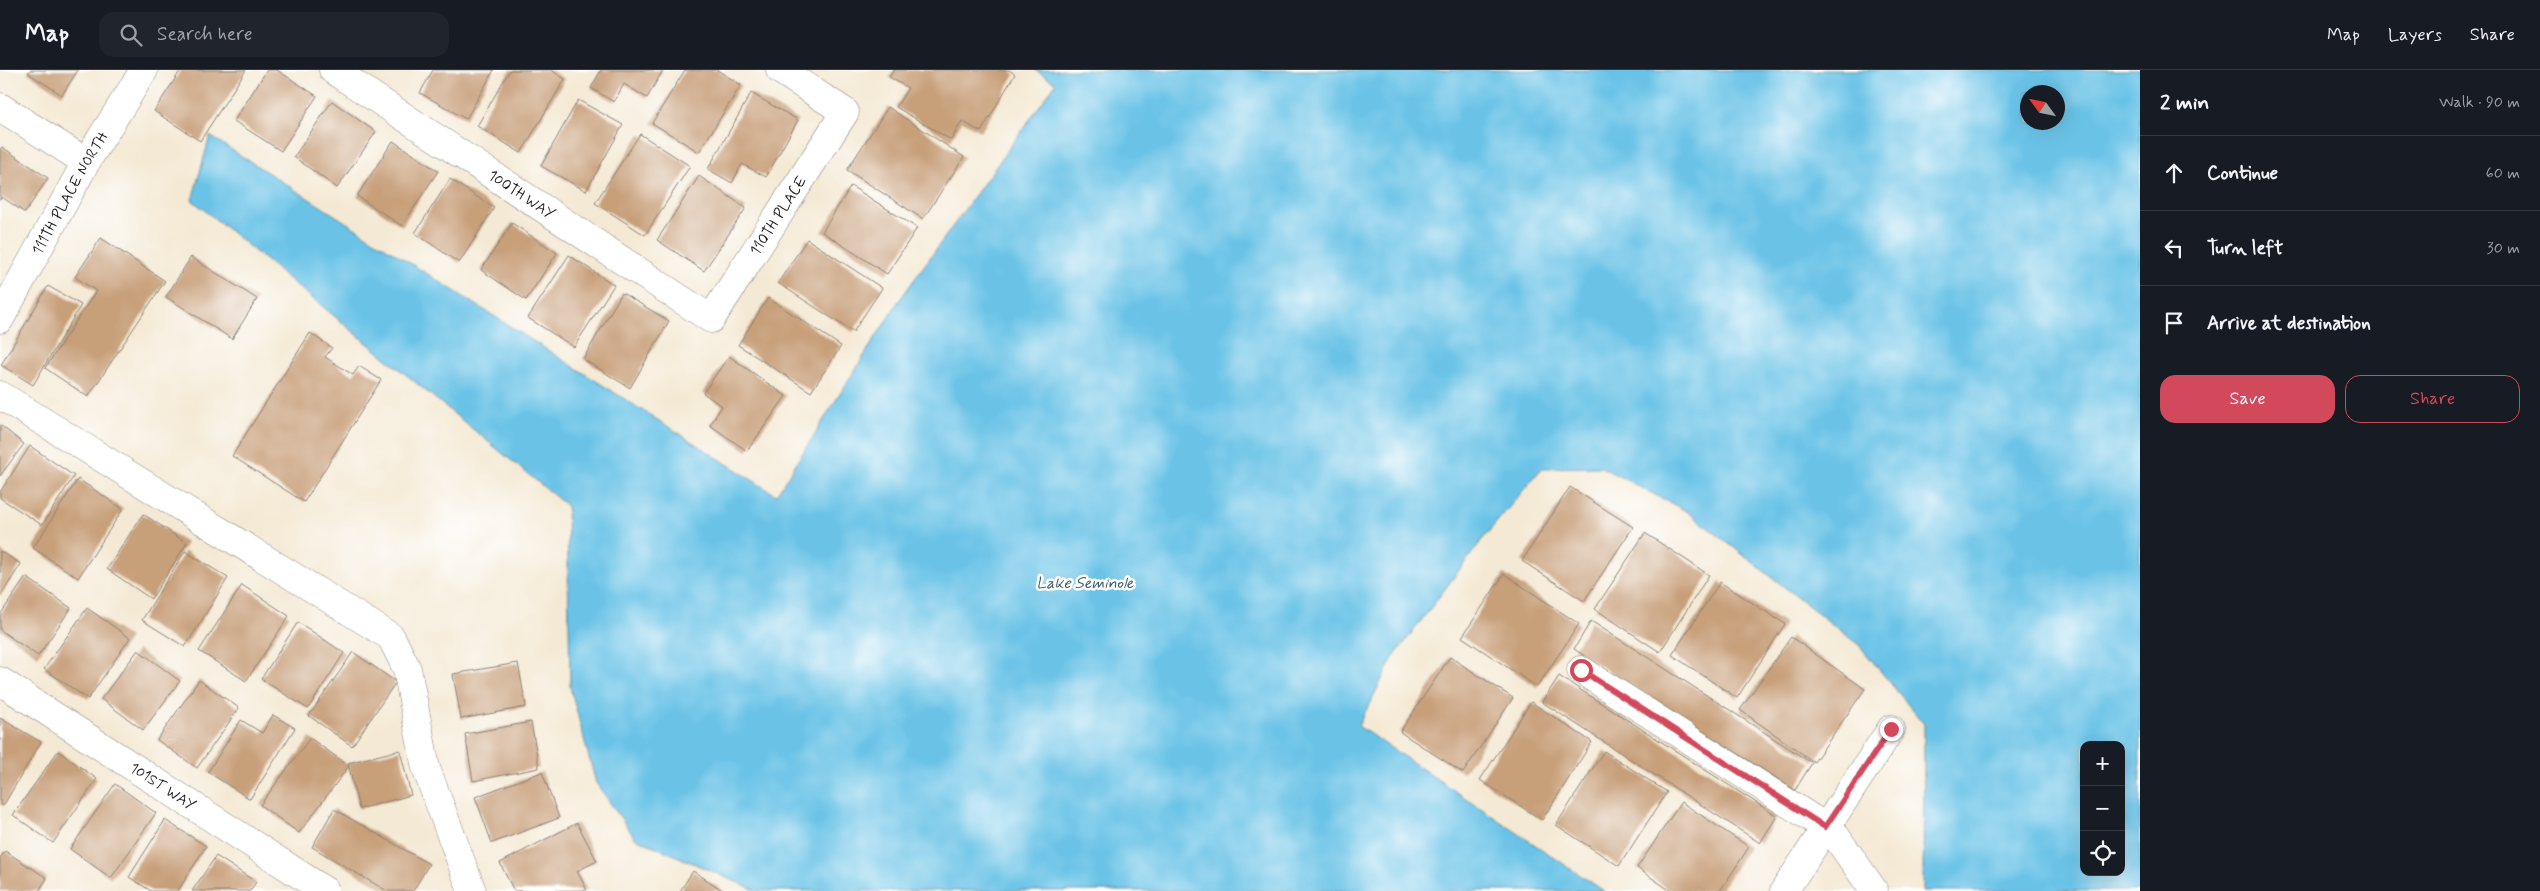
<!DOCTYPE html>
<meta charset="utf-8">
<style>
:root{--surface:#171b24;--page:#20242c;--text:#f1f3f6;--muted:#9ea1a6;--line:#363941;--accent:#d1495b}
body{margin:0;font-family:Mynerve,sans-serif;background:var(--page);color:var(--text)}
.controls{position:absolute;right:15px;bottom:15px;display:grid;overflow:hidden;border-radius:10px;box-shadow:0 5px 20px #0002}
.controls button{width:45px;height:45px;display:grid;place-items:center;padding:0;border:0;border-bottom:1px solid var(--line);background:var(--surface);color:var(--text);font:25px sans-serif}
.compass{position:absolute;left:2020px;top:15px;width:45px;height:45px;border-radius:50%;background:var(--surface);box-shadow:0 5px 20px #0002;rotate:303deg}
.stop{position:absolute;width:15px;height:15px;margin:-11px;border:4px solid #d1495b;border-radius:50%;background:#fff}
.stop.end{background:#d1495b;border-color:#fff;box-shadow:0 1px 5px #0008}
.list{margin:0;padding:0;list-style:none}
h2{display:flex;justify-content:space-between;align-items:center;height:65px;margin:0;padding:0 20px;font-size:21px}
h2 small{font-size:16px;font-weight:400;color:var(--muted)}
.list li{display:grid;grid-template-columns:32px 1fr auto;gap:15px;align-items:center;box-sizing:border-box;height:75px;padding:0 20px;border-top:1px solid var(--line)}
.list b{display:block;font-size:19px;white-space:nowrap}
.list em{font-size:16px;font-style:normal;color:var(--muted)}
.actions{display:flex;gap:10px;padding:15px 20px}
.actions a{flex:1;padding:11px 0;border:1px solid var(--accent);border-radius:15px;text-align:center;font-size:18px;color:var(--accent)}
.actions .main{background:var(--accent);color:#fff}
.icon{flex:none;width:28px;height:28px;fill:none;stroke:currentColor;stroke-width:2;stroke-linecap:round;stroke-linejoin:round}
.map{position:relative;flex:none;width:2140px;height:821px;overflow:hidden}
header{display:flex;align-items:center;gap:30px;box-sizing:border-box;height:70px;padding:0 25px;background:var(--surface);border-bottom:1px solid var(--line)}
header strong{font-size:24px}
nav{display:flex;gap:28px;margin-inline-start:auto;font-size:18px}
.search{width:350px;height:45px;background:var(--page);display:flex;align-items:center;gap:12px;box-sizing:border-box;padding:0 18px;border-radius:15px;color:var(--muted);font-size:19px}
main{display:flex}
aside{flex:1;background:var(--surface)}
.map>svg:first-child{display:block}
.water{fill:#6ac3e7;stroke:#437082;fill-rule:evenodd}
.building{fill:#c79f79}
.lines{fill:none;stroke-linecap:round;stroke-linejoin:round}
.minor-casing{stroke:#888278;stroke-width:29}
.minor{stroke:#fff;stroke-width:28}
.route{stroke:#d1495b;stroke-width:6}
.labels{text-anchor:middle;stroke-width:5;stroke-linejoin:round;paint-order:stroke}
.street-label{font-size:15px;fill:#1c1c1c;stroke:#fff}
.water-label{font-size:16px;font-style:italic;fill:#3b5f6d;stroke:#fff}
</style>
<header>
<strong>Map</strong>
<div class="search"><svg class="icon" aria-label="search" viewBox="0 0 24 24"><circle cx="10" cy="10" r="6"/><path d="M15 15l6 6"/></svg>Search here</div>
<nav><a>Map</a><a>Layers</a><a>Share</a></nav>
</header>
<main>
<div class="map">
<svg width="2140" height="821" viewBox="0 0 2140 821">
<rect width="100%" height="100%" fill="#fff"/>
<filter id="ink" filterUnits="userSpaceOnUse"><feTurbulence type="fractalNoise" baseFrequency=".02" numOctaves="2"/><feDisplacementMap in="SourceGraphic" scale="10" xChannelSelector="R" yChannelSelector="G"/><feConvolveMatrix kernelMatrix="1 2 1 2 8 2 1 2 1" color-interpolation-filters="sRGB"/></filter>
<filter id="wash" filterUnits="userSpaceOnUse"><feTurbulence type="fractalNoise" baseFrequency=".0096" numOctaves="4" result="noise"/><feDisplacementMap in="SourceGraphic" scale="20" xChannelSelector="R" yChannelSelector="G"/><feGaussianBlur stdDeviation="1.12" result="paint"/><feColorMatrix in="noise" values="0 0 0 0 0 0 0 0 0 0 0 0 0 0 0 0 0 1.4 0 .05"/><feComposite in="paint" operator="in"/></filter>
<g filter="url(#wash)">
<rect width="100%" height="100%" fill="#f4e9d4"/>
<path class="water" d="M1035,0H2140V821H1923L1924,654L1859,575L1688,442L1601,397L1542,398L1485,466L1393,588L1358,656L1604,821H757L635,768L596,713L570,617L567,436L192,130L210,66L776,425L898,232L1056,13ZM2028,22H2058V52H2028ZM2084,675H2121V802H2084Z"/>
<g id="blocks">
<g class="building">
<path d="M30,0H78L62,25L28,3Z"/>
<path d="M181,0H246L200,71L154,41Z"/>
<path d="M267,0H277L317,26L281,81L234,51Z"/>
<path d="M433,0H494L466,49L420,23Z"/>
<path d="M510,0H551L565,9L521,83L477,56Z"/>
<path d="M601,0H663L647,28L624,14L614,32L591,18Z"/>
<path d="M685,0H717L741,15L699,82L652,53Z"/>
<path d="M894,0H1009L1015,4L981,62L962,51L951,70L896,37L908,18L889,7Z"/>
<path d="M751,23L798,50L766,107L742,94L732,113L708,99Z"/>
<path d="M578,30L623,55L586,121L541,96Z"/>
<path d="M332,31L376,62L337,118L294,87Z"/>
<path d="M888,37L964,87L923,149L847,100Z"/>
<path d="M640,64L690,96L645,165L595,133Z"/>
<path d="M393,71L438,101L402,156L357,126Z"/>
<path d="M2,77L48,108L25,143L2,127L0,130V80Z"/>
<path d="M699,106L746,138L704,201L657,170Z"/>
<path d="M450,109L494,138L459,193L415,163Z"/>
<path d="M851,116L917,158L887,204L822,162Z"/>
<path d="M512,153L557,183L526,230L481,200Z"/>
<path d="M101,168L165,211L88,327L45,298L96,221L75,207Z"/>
<path d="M807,169L882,218L853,262L778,213Z"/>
<path d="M569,185L614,215L574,277L528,248Z"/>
<path d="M191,187L257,229L232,269L166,227Z"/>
<path d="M48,216L81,235L33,315L1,295Z"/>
<path d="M622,223L669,251L630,318L583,289Z"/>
<path d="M768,228L841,276L811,322L738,275Z"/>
<path d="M310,263L332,278L325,287L353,305L359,296L381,310L304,432L232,386Z"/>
<path d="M729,286L786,326L747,381L710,355L722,336L703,323Z"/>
<path d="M0,355L24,374L0,406Z"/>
<path d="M30,376L74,406L42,455L0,428V422Z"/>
<path d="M78,409L123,439L78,508L33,478Z"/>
<path d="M1570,417L1633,457L1584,531L1522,491Z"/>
<path d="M143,444L187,473L151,529L107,499Z"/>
<path d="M1645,463L1709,505L1660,582L1595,539Z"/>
<path d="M0,481L21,494L0,527Z"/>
<path d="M185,481L228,508L185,577L142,550Z"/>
<path d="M1504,504L1579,554L1537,617L1462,567Z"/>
<path d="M26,507L71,538L38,586L0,560V545Z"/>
<path d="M1720,512L1785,554L1737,628L1672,585Z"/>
<path d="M242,515L289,546L246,611L199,581Z"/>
<path d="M87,538L130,568L88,629L44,599Z"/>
<path d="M1591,551L1812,693L1795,720L1574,579Z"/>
<path d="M298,552L344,583L308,639L261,609Z"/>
<path d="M1791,567L1865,619L1814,692L1740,640Z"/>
<path d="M138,580L180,611L143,660L101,629Z"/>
<path d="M353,582L396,612L352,676L309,646Z"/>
<path d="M1450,587L1513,628L1463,703L1400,662Z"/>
<path d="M518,593L526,637L461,649L453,604Z"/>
<path d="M1559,606L1777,746L1760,773L1542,632Z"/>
<path d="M199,610L239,638L197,698L157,670Z"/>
<path d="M1531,632L1592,672L1542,750L1480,710Z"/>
<path d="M273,645L295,658L250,729L208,702L241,650L262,663Z"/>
<path d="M0,648L41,672L3,736L0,734Z"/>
<path d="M531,652L539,698L473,711L465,664Z"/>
<path d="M310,668L349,696L299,763L260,735Z"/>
<path d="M400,680L411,725L359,739L348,693Z"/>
<path d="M58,681L97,709L53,773L13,745Z"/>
<path d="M1604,681L1667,722L1619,796L1556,755Z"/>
<path d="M542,702L559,748L492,773L475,727Z"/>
<path d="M115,714L156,743L111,808L70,779Z"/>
<path d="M1681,732L1749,777L1720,821H1671L1637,798Z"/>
<path d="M334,739L429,794L413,821H387L312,777Z"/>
<path d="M165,750L206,776L178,821H151L129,807Z"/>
<path d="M577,753L597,791L577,801L587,820L514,821L500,793Z"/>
<path d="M5,781L47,808L39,821H0V788Z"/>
<path d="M216,786L256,812L250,821H192Z"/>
<path d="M693,801L724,821H680Z"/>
</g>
</g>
</g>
<g filter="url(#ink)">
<use href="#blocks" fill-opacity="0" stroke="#888278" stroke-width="1"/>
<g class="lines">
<defs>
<g id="minor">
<path id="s1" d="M333,0L711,249L845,42L780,0"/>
<path d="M0,37L86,92"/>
<path id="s2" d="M0,249L86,92L144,0"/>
<path d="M0,325L391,567L407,599L426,698L472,821"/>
<path d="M1581,600L1833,762L1874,821"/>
<path id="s3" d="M0,611L325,821"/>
<path d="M1784,821L1891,659"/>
</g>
</defs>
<use href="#minor" class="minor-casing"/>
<use href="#minor" class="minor"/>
</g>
</g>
<g class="lines" filter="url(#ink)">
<path class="route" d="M1581,600L1825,757L1891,659"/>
</g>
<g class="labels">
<g class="street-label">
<text dy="5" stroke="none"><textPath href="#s2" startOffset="144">111TH PLACE NORTH</textPath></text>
<text dy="5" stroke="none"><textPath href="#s1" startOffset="226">100TH WAY</textPath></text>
<text dy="5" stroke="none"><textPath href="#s1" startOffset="576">110TH PLACE</textPath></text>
<text dy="5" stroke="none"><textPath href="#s3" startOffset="194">101ST WAY</textPath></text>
</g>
<g class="water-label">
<text x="1085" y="518">Lake Seminole</text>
</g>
</g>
</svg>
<div class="controls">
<button>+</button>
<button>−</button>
<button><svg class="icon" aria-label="locate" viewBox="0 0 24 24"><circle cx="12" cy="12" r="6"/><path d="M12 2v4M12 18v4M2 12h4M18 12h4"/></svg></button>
</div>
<svg class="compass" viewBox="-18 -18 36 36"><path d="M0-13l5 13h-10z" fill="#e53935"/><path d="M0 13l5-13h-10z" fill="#9ea1a6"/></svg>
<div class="stop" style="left:1581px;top:600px"></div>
<div class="stop end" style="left:1891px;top:659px"></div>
</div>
<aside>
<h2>2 min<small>Walk · 90 m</small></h2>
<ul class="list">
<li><svg class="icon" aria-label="ahead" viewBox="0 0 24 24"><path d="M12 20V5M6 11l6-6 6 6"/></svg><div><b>Continue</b></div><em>60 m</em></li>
<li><svg class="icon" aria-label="left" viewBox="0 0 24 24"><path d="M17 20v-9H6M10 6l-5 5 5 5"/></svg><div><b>Turn left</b></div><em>30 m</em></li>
<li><svg class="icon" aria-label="arrive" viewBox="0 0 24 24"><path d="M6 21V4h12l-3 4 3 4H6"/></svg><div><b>Arrive at destination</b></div></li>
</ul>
<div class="actions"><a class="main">Save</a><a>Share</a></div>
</aside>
</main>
